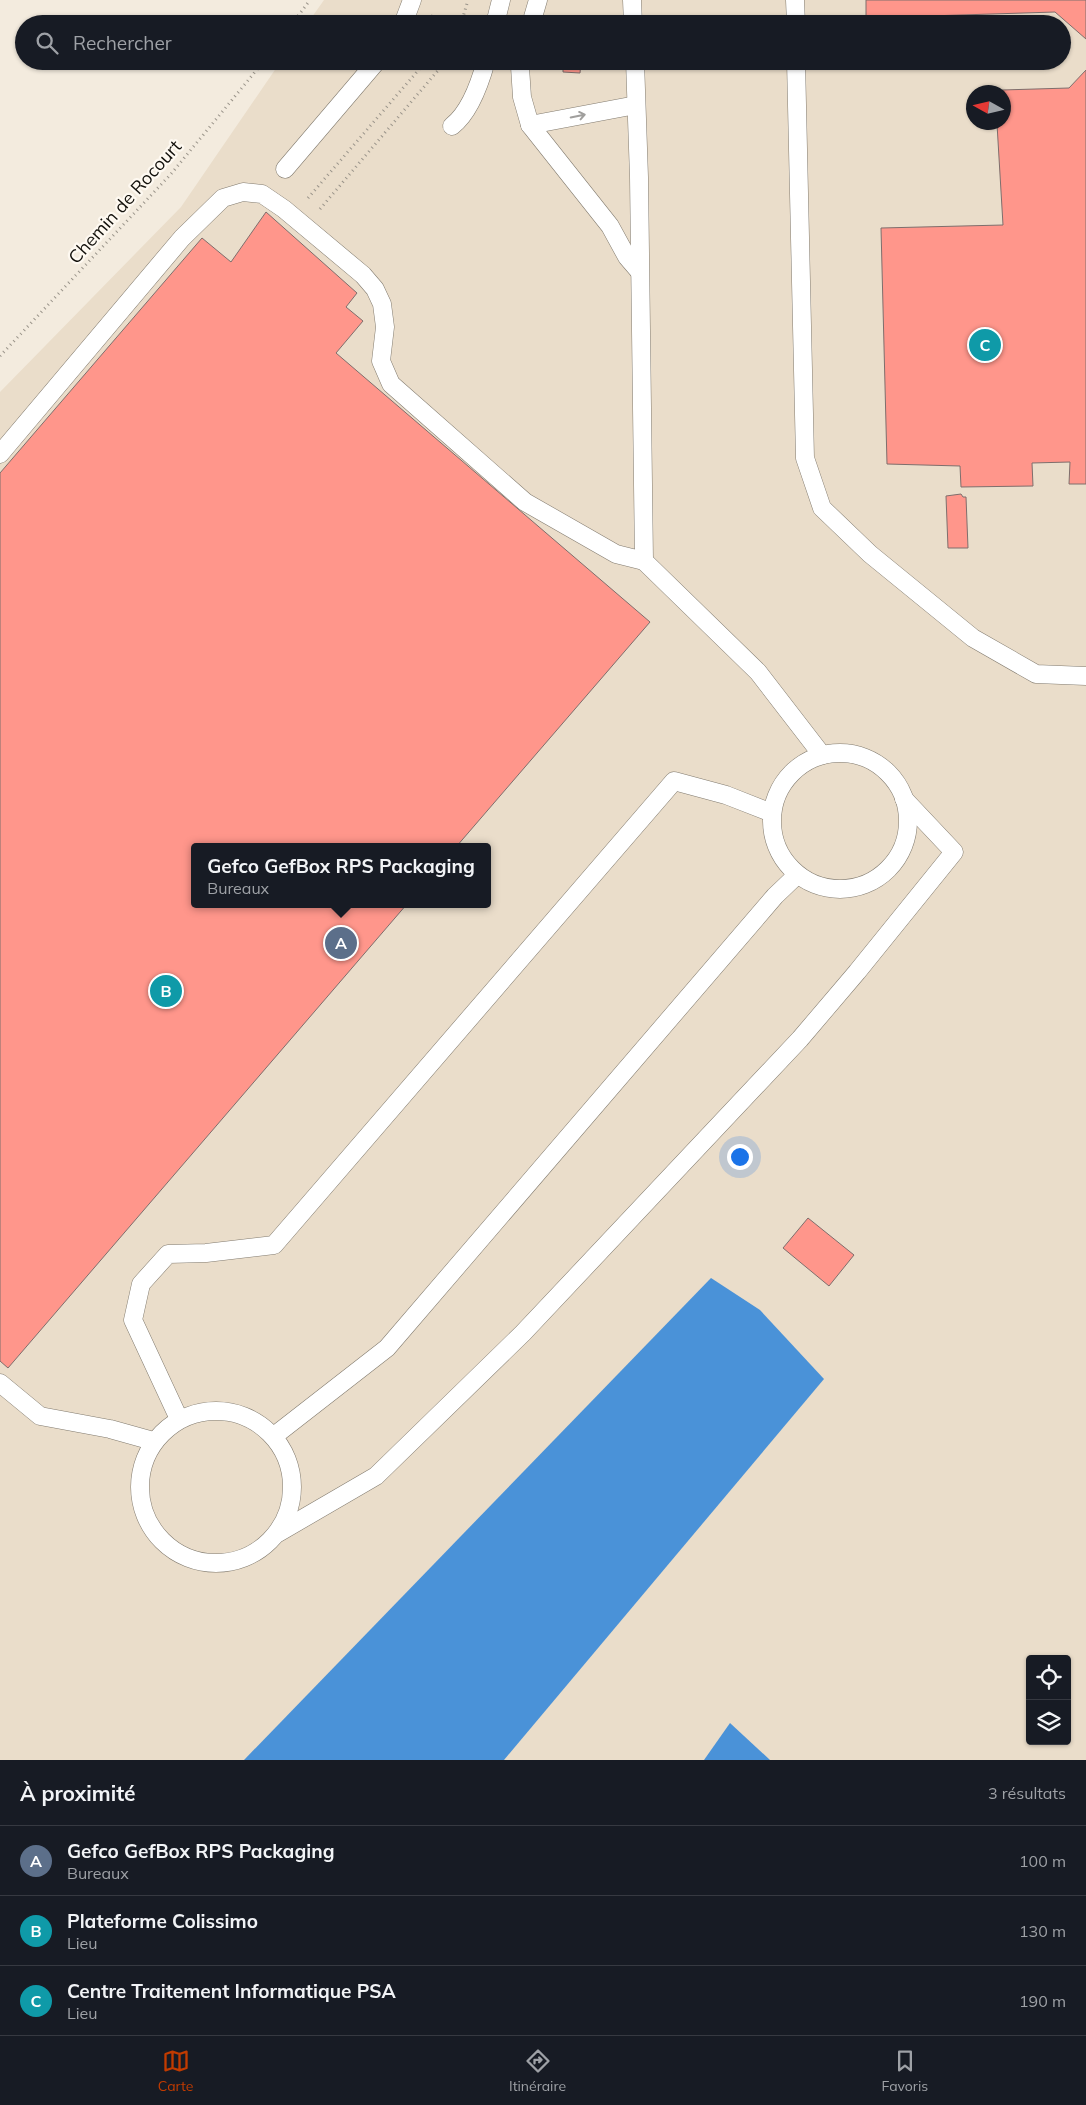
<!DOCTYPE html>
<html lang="fr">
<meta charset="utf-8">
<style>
:root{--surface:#171b24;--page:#242831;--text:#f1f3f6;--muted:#9ea1a6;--line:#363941;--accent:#c23b00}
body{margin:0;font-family:Mulish,sans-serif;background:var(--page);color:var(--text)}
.controls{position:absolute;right:15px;bottom:15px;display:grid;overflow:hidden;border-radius:5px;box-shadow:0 1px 4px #0004}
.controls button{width:45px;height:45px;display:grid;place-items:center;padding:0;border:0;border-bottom:1px solid var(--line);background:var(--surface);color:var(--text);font:25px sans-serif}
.compass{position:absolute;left:966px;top:85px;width:45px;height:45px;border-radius:50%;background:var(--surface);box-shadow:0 1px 4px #0004;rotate:278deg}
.you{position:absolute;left:739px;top:1156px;width:18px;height:18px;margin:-12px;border:4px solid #fff;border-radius:50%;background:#1a73e8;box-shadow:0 0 0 8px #1a73e833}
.badge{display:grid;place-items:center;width:32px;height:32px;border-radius:50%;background:var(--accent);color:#fff;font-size:16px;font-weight:700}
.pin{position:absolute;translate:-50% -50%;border:2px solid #fff;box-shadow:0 1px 5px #0006}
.popup{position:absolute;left:191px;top:843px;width:300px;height:65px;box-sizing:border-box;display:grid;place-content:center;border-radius:5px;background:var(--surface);filter:drop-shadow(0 1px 4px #0005);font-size:16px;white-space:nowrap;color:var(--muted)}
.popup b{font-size:19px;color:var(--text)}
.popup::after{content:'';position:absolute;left:50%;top:100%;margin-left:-10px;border:10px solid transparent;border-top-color:var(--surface)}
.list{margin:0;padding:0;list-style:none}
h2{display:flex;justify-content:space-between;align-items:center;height:65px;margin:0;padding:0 20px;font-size:21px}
h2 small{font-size:16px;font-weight:400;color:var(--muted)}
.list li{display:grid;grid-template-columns:32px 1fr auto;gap:15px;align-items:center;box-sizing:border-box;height:70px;padding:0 20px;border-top:1px solid var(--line)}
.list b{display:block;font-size:19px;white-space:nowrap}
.list p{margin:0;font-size:16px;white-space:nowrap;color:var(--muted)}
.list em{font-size:16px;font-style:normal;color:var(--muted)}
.icon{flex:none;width:28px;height:28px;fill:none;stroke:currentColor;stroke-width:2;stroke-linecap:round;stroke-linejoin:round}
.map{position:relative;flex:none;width:1086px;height:1760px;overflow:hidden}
.search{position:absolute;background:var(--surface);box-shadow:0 1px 4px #0004;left:15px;right:15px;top:15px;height:55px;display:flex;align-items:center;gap:12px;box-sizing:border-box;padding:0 18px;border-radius:28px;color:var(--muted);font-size:19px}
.sheet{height:275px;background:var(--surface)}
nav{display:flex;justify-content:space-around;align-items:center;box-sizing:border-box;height:70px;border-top:1px solid var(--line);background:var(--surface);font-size:14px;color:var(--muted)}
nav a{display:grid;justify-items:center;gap:2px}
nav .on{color:var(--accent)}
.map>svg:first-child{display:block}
.built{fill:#eaddca;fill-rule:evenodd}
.water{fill:#4a92d8}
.building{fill:#ff968b;stroke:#7e6e6c}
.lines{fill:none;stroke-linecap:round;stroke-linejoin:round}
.lane-casing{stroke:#827b6f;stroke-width:19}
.path{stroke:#9a948a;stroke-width:3;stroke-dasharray:1 4;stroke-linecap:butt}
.lane{stroke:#fff;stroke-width:18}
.oneway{stroke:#a09f9d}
.labels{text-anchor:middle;stroke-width:4.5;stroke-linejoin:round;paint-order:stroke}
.street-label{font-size:18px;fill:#12100b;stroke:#fef9f1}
</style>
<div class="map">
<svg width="1086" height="1760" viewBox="0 0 1086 1760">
<rect width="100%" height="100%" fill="#f3ebde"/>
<path class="built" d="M324,0H1086V1760H0V392L181,207L281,61H1062V24H307ZM974,92H1004V122H974ZM195,847H487V904H195ZM1030,1659H1067V1741H1030Z"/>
<g class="water">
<path d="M711,1278L760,1310L824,1379L504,1760H244Z"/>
<path d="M730,1723L770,1760H704Z"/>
</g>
<g class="building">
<path d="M866,0H1086V39L1055,12L866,18Z"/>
<path d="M563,61H581L580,73L563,72Z"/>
<path d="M1086,70V484H1069L1070,462L1032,463L1033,486L961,487L960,466L887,464L881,228L1003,225L997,124L1004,122L1002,90L1069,88Z"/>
<path d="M266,212L357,293L346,307L363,321L336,353L650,622L456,847H195V904H407L8,1368L0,1361V473L202,238L231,262Z"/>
<path d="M961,494L963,497H966L968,548H948L946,496Z"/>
<path d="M808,1218L854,1255L829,1286L783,1248Z"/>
</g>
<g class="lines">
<defs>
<g id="lane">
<path d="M632,0L633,24"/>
<path d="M795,0L796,24"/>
<path d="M403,24L412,0"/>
<path d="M495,24L501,0"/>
<path d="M531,24L538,0"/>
<path d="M521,61L520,67L522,97L530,125L610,226L627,257L639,271"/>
<path d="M796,61L805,458L822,508L870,554L973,638L1036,674L1086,676"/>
<path d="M530,125L636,105"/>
<path d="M452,126C470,112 480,83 486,61"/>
<path d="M285,169L377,61"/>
<path d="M0,454L182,238L223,198L243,192L262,194L284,209L363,275L375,289L382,304L385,327L381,361L391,384L525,502L616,554L644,561L639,177L635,61"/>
<path d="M644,561L758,672L822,755"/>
<circle cx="840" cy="821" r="68"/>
<path d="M0,1383L40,1416L110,1429L153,1441"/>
<circle cx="216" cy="1487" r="76"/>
<path d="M179,1419L133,1320L141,1284L168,1254L206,1253L274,1245L674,781L726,795L772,813"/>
<path d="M274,1436L387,1348L775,896L797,875"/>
<path d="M278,1533L376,1476L523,1333L800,1039L857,972L954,852L904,799"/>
</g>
</defs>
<use href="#lane" class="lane-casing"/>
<g class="path">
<path d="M431,16L438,18L436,24"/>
<path d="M292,24L310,0"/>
<path d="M461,24L468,0"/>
<path d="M308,198L422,66L424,61"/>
<path d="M320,209L446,61"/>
<path d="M0,356L171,174L264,61"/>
</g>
<use href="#lane" class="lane"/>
</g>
<defs><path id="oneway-shaft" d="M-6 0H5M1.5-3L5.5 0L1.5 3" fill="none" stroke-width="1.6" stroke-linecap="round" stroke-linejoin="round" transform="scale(1.25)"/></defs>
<use class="oneway" href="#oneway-shaft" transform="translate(578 116) rotate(-11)"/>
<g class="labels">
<g class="street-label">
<text transform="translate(125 202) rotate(-48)" y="6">Chemin de Rocourt</text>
</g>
</g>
</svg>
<div class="controls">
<button><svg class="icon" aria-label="locate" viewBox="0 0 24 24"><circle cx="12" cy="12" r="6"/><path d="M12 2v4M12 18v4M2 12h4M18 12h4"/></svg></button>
<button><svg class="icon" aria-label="layers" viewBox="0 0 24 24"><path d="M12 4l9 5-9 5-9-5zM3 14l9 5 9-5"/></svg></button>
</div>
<svg class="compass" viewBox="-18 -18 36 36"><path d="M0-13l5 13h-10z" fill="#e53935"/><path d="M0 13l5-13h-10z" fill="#9ea1a6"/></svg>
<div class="you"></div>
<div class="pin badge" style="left:341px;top:943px;background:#5c6f8a">A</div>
<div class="popup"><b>Gefco GefBox RPS Packaging</b>Bureaux</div>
<div class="pin badge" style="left:166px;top:991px;background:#0f9aa8">B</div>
<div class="pin badge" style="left:985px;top:345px;background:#0f9aa8">C</div>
<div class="search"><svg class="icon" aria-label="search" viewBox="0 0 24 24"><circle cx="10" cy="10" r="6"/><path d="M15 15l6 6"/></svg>Rechercher</div>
</div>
<section class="sheet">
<h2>À proximité<small>3 résultats</small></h2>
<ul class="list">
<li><span class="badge" style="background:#5c6f8a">A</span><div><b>Gefco GefBox RPS Packaging</b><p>Bureaux</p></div><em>100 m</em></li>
<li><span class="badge" style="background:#0f9aa8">B</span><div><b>Plateforme Colissimo</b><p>Lieu</p></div><em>130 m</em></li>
<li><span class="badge" style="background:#0f9aa8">C</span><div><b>Centre Traitement Informatique PSA</b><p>Lieu</p></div><em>190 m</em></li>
</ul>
</section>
<nav>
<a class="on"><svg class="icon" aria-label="map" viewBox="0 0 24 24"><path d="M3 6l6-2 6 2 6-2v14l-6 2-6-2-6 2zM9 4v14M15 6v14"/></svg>Carte</a>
<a><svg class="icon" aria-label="directions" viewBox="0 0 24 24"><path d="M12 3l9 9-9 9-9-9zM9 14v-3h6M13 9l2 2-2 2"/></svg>Itinéraire</a>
<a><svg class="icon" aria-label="saved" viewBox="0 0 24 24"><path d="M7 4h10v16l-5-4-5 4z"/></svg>Favoris</a>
</nav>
